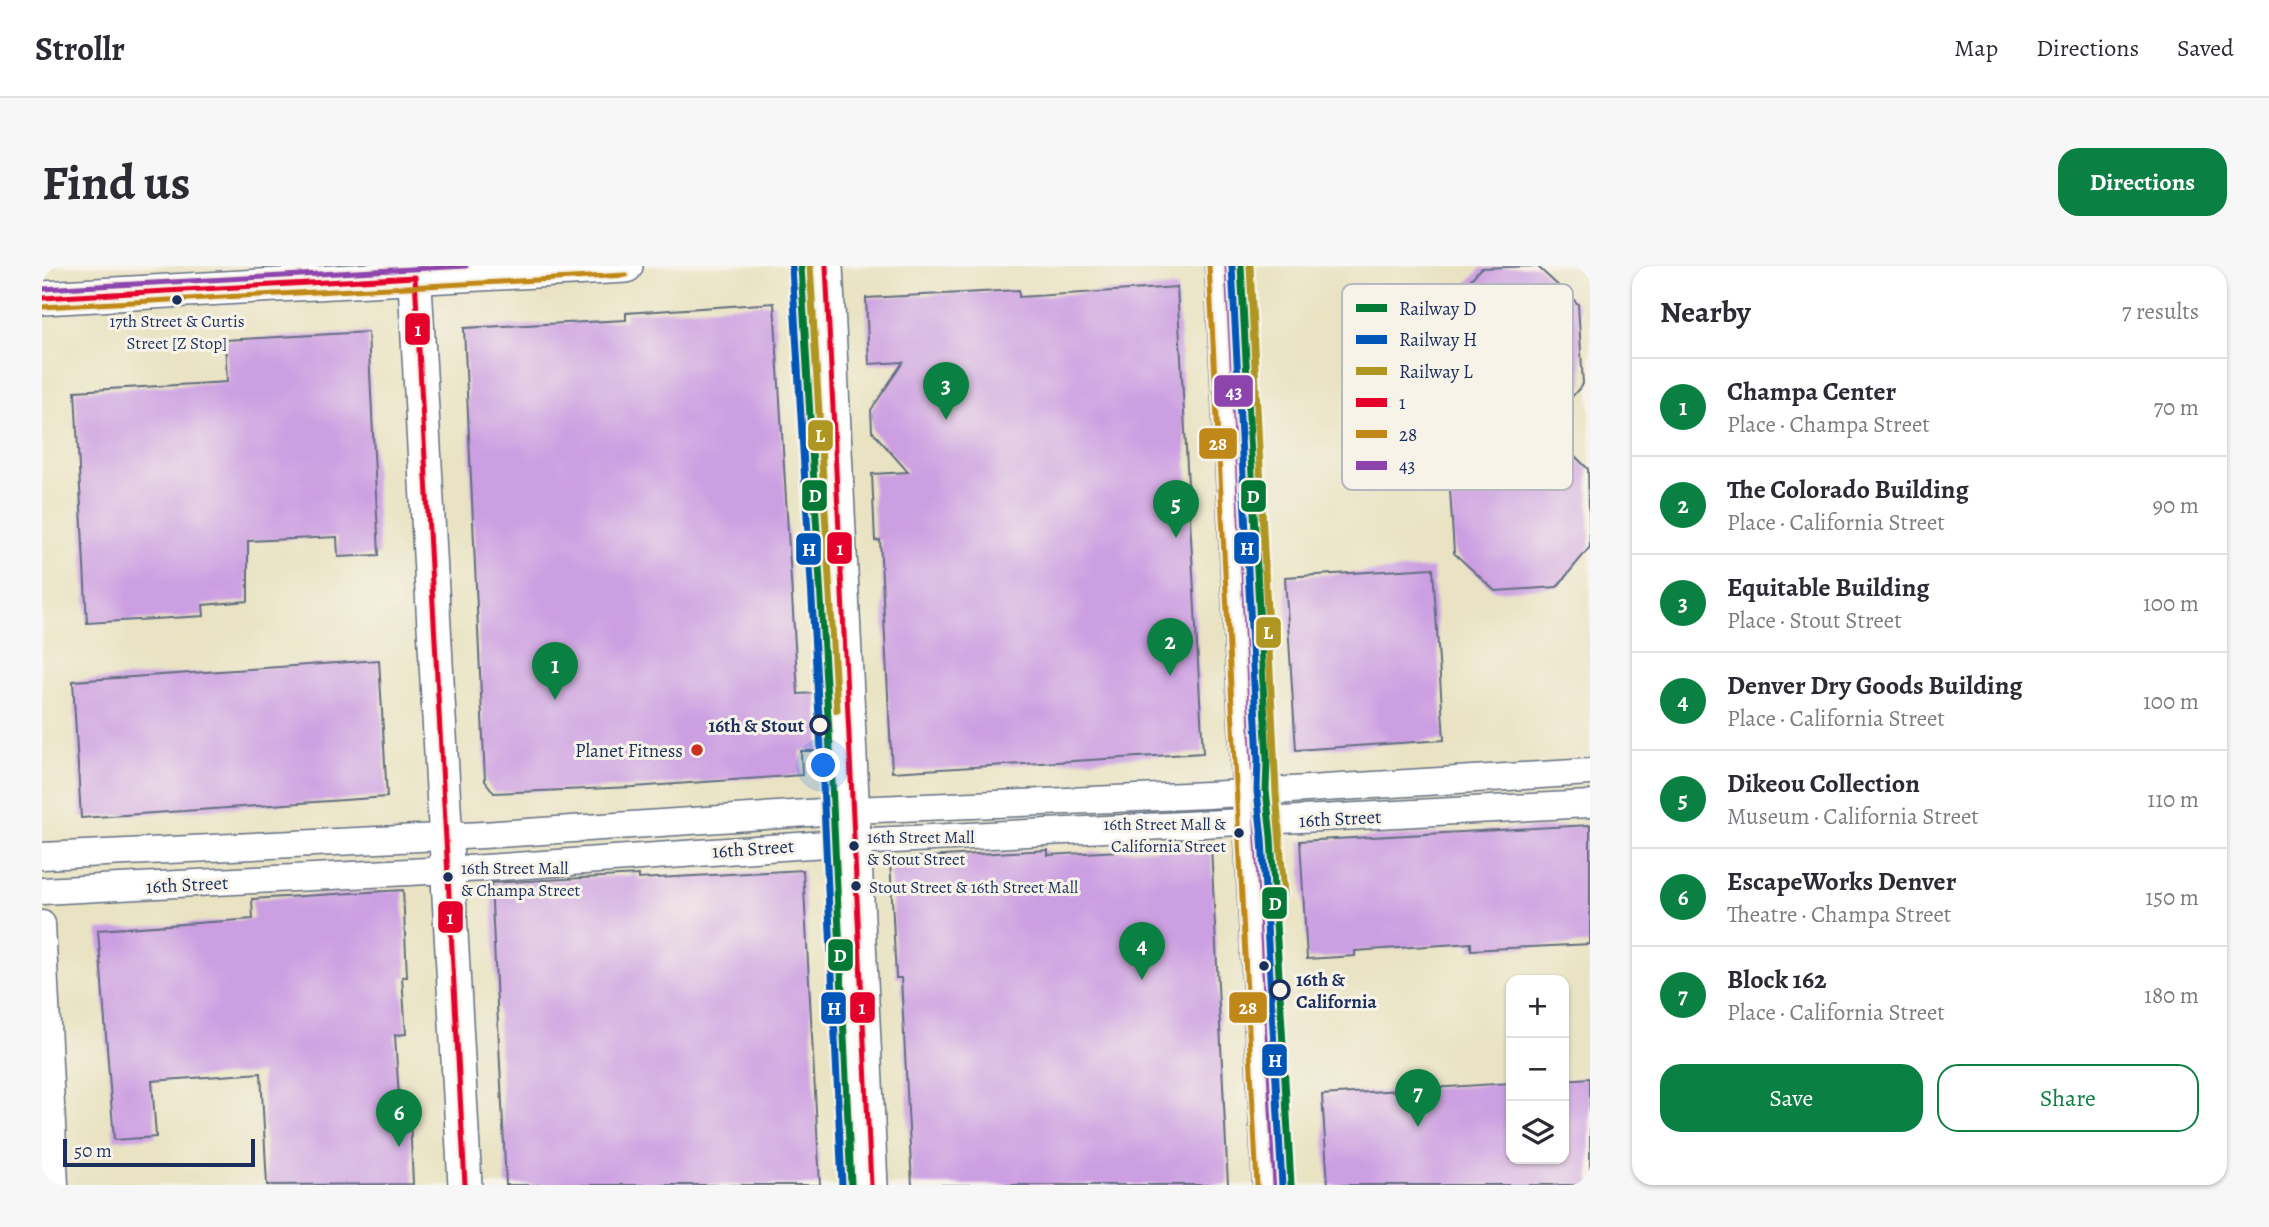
<!DOCTYPE html>
<meta charset="utf-8">
<style>
:root{--surface:#fff;--page:#f7f7f7;--text:#2b2b33;--muted:#7c7c81;--line:#e1e1e2;--accent:#0b8043}
body{margin:0;font-family:Alegreya,serif;background:var(--page);color:var(--text)}
.controls{position:absolute;right:21px;bottom:21px;display:grid;overflow:hidden;border-radius:14px;box-shadow:0 2px 5px #0004}
.controls button{width:63px;height:63px;display:grid;place-items:center;padding:0;border:0;border-bottom:2px solid var(--line);background:var(--surface);color:var(--text);font:35px sans-serif}
.scale{position:absolute;left:21px;bottom:18px;width:192px;box-sizing:border-box;padding-left:7px;border:4px solid #1b2f5e;border-top:0;font-size:19px;line-height:24px;white-space:nowrap;color:#1b2f5e;-webkit-text-stroke:5px #f7f3e8;paint-order:stroke}
.you{position:absolute;left:782px;top:500px;width:24px;height:24px;margin:-18px;border:5px solid #fff;border-radius:50%;background:#1a73e8;box-shadow:0 0 0 10px #1a73e833}
.badge{display:grid;place-items:center;width:46px;height:46px;border-radius:50%;background:var(--accent);color:#fff;font-size:23px;font-weight:700}
.pin{position:absolute;translate:-50% -58px;filter:drop-shadow(0 2px 4px #0008)}
.pin::after{content:'';position:absolute;top:37px;width:24px;height:21px;background:inherit;clip-path:polygon(0 0,100% 0,50% 100%)}
.list{margin:0;padding:0;list-style:none}
h2{display:flex;justify-content:space-between;align-items:center;height:91px;margin:0;padding:0 28px;font-size:30px}
h2 small{font-size:23px;font-weight:400;color:var(--muted)}
.list li{display:grid;grid-template-columns:46px 1fr auto;gap:21px;align-items:center;box-sizing:border-box;height:98px;padding:0 28px;border-top:2px solid var(--line)}
.list b{display:block;font-size:26px;white-space:nowrap}
.list p{margin:0;font-size:23px;white-space:nowrap;color:var(--muted)}
.list em{font-size:23px;font-style:normal;color:var(--muted)}
.actions{display:flex;gap:14px;padding:21px 28px}
.actions a{flex:1;padding:16px 0;border:2px solid var(--accent);border-radius:21px;text-align:center;font-size:24px;color:var(--accent)}
.actions .main{background:var(--accent);color:#fff}
.icon{flex:none;width:38px;height:38px;fill:none;stroke:currentColor;stroke-width:2;stroke-linecap:round;stroke-linejoin:round}
.map{position:relative;flex:none;width:1548px;height:919px;overflow:hidden;border-radius:21px}
header{display:flex;align-items:center;gap:42px;box-sizing:border-box;height:98px;padding:0 35px;background:var(--surface);border-bottom:2px solid var(--line)}
header strong{font-size:33px}
nav{display:flex;gap:38px;margin-inline-start:auto;font-size:24px}
.intro{display:flex;align-items:center;justify-content:space-between;box-sizing:border-box;height:168px;padding:0 42px}
h1{margin:0;font-size:49px}
.button{padding:18px 32px;border-radius:21px;background:var(--accent);color:#fff;font-size:24px;font-weight:700}
main{display:flex;gap:42px;padding:0 42px}
aside{flex:1;background:var(--surface);border-radius:21px;box-shadow:0 2px 5px #0004}
.map>svg:first-child{display:block}
.building{fill:#cc9fe2}
.lines{fill:none;stroke-linecap:round;stroke-linejoin:round}
.minor-casing{stroke:#636e81;stroke-width:29}
.major-casing{stroke:#636e81;stroke-width:36}
.minor{stroke:#fff;stroke-width:26}
.major{stroke:#fff;stroke-width:33}
.bus-1-casing{stroke:#f7f3e8;stroke-width:10}
.bus-2-casing{stroke:#f7f3e8;stroke-width:10}
.bus-3-casing{stroke:#f7f3e8;stroke-width:10}
.bus-1{stroke:#e4002b;stroke-width:5}
.bus-2{stroke:#c08818;stroke-width:5}
.bus-3{stroke:#8e44ad;stroke-width:5}
.rail-1-casing{stroke:#f7f3e8;stroke-width:12}
.rail-2-casing{stroke:#f7f3e8;stroke-width:12}
.rail-3-casing{stroke:#f7f3e8;stroke-width:12}
.rail-1{stroke:#047835;stroke-width:7}
.rail-2{stroke:#0055b8;stroke-width:7}
.rail-3{stroke:#af9621;stroke-width:7}
.bus-dot{fill:#1b2f5e;stroke:#f7f3e8;stroke-width:2.5}
.stop-dot{fill:#f7f3e8;stroke:#1b2f5e;stroke-width:3.5}
.poi-dot{fill:#c8321e;stroke:#f7f3e8;stroke-width:2.5}
.labels{text-anchor:middle;stroke-width:6;stroke-linejoin:round;paint-order:stroke}
.bus-label{font-size:17px;fill:#1b2f5e;stroke:#f7f3e8;text-anchor:start}
.stop-label{font-size:19px;font-weight:bold;fill:#1b2f5e;stroke:#f7f3e8;text-anchor:end}
.poi-label{font-size:19px;fill:#1b2f5e;stroke:#f7f3e8;text-anchor:end}
.street-label{font-size:19px;fill:#1b2f5e;stroke:#f7f3e8}
.key{fill:#f7f3e8;stroke:#b5b8bf;stroke-width:2}
.key-label{font-size:19px;fill:#1b2f5e}
.line-badge{stroke:#f7f3e8;stroke-width:2.5}
.badge-label{font-size:19px;text-anchor:middle;font-weight:bold;fill:#fff}
</style>
<header>
<strong>Strollr</strong>
<nav><a>Map</a><a>Directions</a><a>Saved</a></nav>
</header>
<div class="intro"><h1>Find us</h1><a class="button">Directions</a></div>
<main>
<div class="map">
<svg width="1548" height="919" viewBox="0 0 1548 919">
<rect width="100%" height="100%" fill="#f7f3e8"/>
<filter id="ink" filterUnits="userSpaceOnUse"><feTurbulence type="fractalNoise" baseFrequency=".0143" numOctaves="2"/><feDisplacementMap in="SourceGraphic" scale="14" xChannelSelector="R" yChannelSelector="G"/><feConvolveMatrix kernelMatrix="1 2 1 2 8 2 1 2 1" color-interpolation-filters="sRGB"/></filter>
<filter id="wash" filterUnits="userSpaceOnUse"><feTurbulence type="fractalNoise" baseFrequency=".00686" numOctaves="4" result="noise"/><feDisplacementMap in="SourceGraphic" scale="28" xChannelSelector="R" yChannelSelector="G"/><feGaussianBlur stdDeviation="1.57" result="paint"/><feColorMatrix in="noise" values="0 0 0 0 0 0 0 0 0 0 0 0 0 0 0 0 0 1.4 0 .05"/><feComposite in="paint" operator="in"/></filter>
<g filter="url(#wash)">
<rect width="100%" height="100%" fill="#e9e3c3"/>
<g id="blocks">
<g class="building">
<path d="M1495,0L1536,38L1541,118L1504,161L1546,203L1548,281L1515,321L1453,325L1412,287L1407,208L1447,165L1404,124L1399,46L1439,2Z"/>
<path d="M1135,21L1161,487L850,506L838,274L833,275L830,208L866,206L830,165L829,144L861,96L827,98L824,32L977,24V31Z"/>
<path d="M732,37L756,428L775,427L778,485H759L760,509L591,521L452,527L443,515L422,62L584,54V47Z"/>
<path d="M326,66L337,289L296,291L295,271L206,275V335L161,339L162,350L45,357L33,125L185,116L183,74Z"/>
<path d="M1391,302L1402,474L1254,484L1243,311Z"/>
<path d="M337,394L345,531L39,552L31,415Z"/>
<path d="M1548,559V678L1429,684V677L1313,685V690L1265,693L1258,575Z"/>
<path d="M1169,580L1186,919H870L859,712H854L848,593L1006,584V589Z"/>
<path d="M761,604L778,919H464L449,617L596,609V613Z"/>
<path d="M361,624L365,711H360L364,768L353,769L357,832H367L371,918L225,919L219,807L110,815L114,871L72,874L56,664L211,653L210,633Z"/>
<path d="M1548,812V919H1286L1280,829L1469,817V893H1522V814Z"/>
</g>
</g>
</g>
<g filter="url(#ink)">
<use href="#blocks" fill-opacity="0" stroke="#636e81" stroke-width="2"/>
<g class="lines">
<defs>
<g id="minor">
<path d="M1176,0L1224,919"/>
<path d="M0,590L441,569L810,544L1166,529L1548,506"/>
<path d="M0,625L443,602L812,576L1548,538"/>
<path d="M0,658L13,919"/>
</g>
<g id="major">
<path d="M372,0L423,919"/>
<path d="M784,0L829,919"/>
<path d="M0,32L584,0"/>
</g>
</defs>
<use href="#minor" class="minor-casing"/>
<use href="#major" class="major-casing"/>
<use href="#minor" class="minor"/>
<use href="#major" class="major"/>
<defs>
<g id="bus-1">
<path d="M784,0L829,919"/>
<path d="M0,32L373,11L423,919"/>
</g>
<g id="bus-2">
<path d="M1167,0L1215,919"/>
<path d="M0,41L584,9"/>
</g>
<g id="bus-3">
<path d="M1185,0L1233,919"/>
<path d="M0,23L424,0"/>
</g>
</defs>
<use href="#bus-1" class="bus-1-casing"/>
<use href="#bus-2" class="bus-2-casing"/>
<use href="#bus-3" class="bus-3-casing"/>
<use href="#bus-1" class="bus-1"/>
<use href="#bus-2" class="bus-2"/>
<use href="#bus-3" class="bus-3"/>
<defs>
<g id="rail-1">
<path d="M759,0L790,517L809,919"/>
<path d="M1199,0L1225,494L1224,524L1229,571L1249,919"/>
</g>
<g id="rail-2">
<path d="M1190,0L1216,494L1215,525L1220,572L1240,919"/>
<path d="M750,1L781,517L800,919"/>
</g>
<g id="rail-3">
<path d="M768,0L795,444"/>
<path d="M1208,0L1234,527L1242,628"/>
</g>
</defs>
<use href="#rail-1" class="rail-1-casing"/>
<use href="#rail-2" class="rail-2-casing"/>
<use href="#rail-3" class="rail-3-casing"/>
<use href="#rail-1" class="rail-1"/>
<use href="#rail-2" class="rail-2"/>
<use href="#rail-3" class="rail-3"/>
</g>
</g>
<g class="bus-dot">
<circle cx="135" cy="34" r="6"/>
<circle cx="1197" cy="567" r="6"/>
<circle cx="812" cy="580" r="6"/>
<circle cx="406" cy="611" r="6"/>
<circle cx="814" cy="620" r="6"/>
<circle cx="1222" cy="700" r="6"/>
</g>
<g class="stop-dot">
<circle cx="778" cy="459" r="9"/>
<circle cx="1238" cy="724" r="9"/>
</g>
<circle class="poi-dot" cx="655" cy="484" r="7"/>
<g class="labels">
<g class="bus-label">
<text x="135" y="61" text-anchor="middle">17th Street &amp; Curtis<tspan x="135" dy="22">Street [Z Stop]</tspan></text>
<text x="1184" y="564" text-anchor="end">16th Street Mall &amp;<tspan x="1184" dy="22">California Street</tspan></text>
<text x="825" y="577">16th Street Mall<tspan x="825" dy="22">&amp; Stout Street</tspan></text>
<text x="419" y="608">16th Street Mall<tspan x="419" dy="22">&amp; Champa Street</tspan></text>
<text x="827" y="627">Stout Street &amp; 16th Street Mall</text>
</g>
<g class="stop-label">
<text x="762" y="466">16th &amp; Stout</text>
<text x="1254" y="720" text-anchor="start">16th &amp;<tspan x="1254" dy="22">California</tspan></text>
</g>
<g class="poi-label">
<text x="641" y="491">Planet Fitness</text>
</g>
<g class="street-label">
<text transform="translate(1298 552) rotate(-3)" y="7">16th Street</text>
<text transform="translate(711 582) rotate(-4)" y="7">16th Street</text>
<text transform="translate(145 618) rotate(-3)" y="7">16th Street</text>
</g>
</g>
<rect x="1300" y="18" width="231" height="206" rx="10" class="key"/>
<rect x="1314" y="38" width="31" height="8" fill="#047835"/>
<rect x="1314" y="69" width="31" height="9" fill="#0055b8"/>
<rect x="1314" y="101" width="31" height="8" fill="#af9621"/>
<rect x="1314" y="132" width="31" height="9" fill="#e4002b"/>
<rect x="1314" y="164" width="31" height="8" fill="#c08818"/>
<rect x="1314" y="195" width="31" height="9" fill="#8e44ad"/>
<g class="key-label">
<text x="1357" y="49">Railway D</text>
<text x="1357" y="80">Railway H</text>
<text x="1357" y="112">Railway L</text>
<text x="1357" y="143">1</text>
<text x="1357" y="175">28</text>
<text x="1357" y="206">43</text>
</g>
<g class="line-badge">
<rect x="362" y="46" width="27" height="34" rx="7" fill="#e4002b"/>
<rect x="1171" y="108" width="41" height="34" rx="7" fill="#8e44ad"/>
<rect x="765" y="153" width="27" height="33" rx="7" fill="#af9621"/>
<rect x="1156" y="161" width="40" height="33" rx="7" fill="#c08818"/>
<rect x="759" y="213" width="27" height="33" rx="7" fill="#047835"/>
<rect x="1198" y="213" width="27" height="34" rx="7" fill="#047835"/>
<rect x="784" y="265" width="27" height="34" rx="7" fill="#e4002b"/>
<rect x="1191" y="265" width="27" height="34" rx="7" fill="#0055b8"/>
<rect x="753" y="266" width="27" height="34" rx="7" fill="#0055b8"/>
<rect x="1213" y="350" width="27" height="33" rx="7" fill="#af9621"/>
<rect x="1219" y="620" width="27" height="34" rx="7" fill="#047835"/>
<rect x="395" y="634" width="27" height="34" rx="7" fill="#e4002b"/>
<rect x="785" y="672" width="27" height="34" rx="7" fill="#047835"/>
<rect x="1186" y="725" width="40" height="33" rx="7" fill="#c08818"/>
<rect x="807" y="725" width="27" height="33" rx="7" fill="#e4002b"/>
<rect x="778" y="725" width="27" height="34" rx="7" fill="#0055b8"/>
<rect x="1219" y="777" width="27" height="34" rx="7" fill="#0055b8"/>
</g>
<g class="badge-label">
<text x="376" y="70">1</text>
<text x="1192" y="132">43</text>
<text x="778" y="176">L</text>
<text x="1176" y="184">28</text>
<text x="773" y="236">D</text>
<text x="1211" y="237">D</text>
<text x="798" y="289">1</text>
<text x="1205" y="289">H</text>
<text x="767" y="290">H</text>
<text x="1226" y="373">L</text>
<text x="1233" y="644">D</text>
<text x="408" y="658">1</text>
<text x="798" y="696">D</text>
<text x="1206" y="748">28</text>
<text x="820" y="748">1</text>
<text x="792" y="749">H</text>
<text x="1233" y="801">H</text>
</g>
</svg>
<div class="controls">
<button>+</button>
<button>−</button>
<button><svg class="icon" aria-label="layers" viewBox="0 0 24 24"><path d="M12 4l9 5-9 5-9-5zM3 14l9 5 9-5"/></svg></button>
</div>
<div class="scale">50 m</div>
<div class="you"></div>
<div class="pin badge" style="left:513px;top:434px">1</div>
<div class="pin badge" style="left:1128px;top:410px">2</div>
<div class="pin badge" style="left:904px;top:154px">3</div>
<div class="pin badge" style="left:1100px;top:714px">4</div>
<div class="pin badge" style="left:1134px;top:272px">5</div>
<div class="pin badge" style="left:357px;top:881px">6</div>
<div class="pin badge" style="left:1376px;top:861px">7</div>
</div>
<aside>
<h2>Nearby<small>7 results</small></h2>
<ul class="list">
<li><span class="badge">1</span><div><b>Champa Center</b><p>Place · Champa Street</p></div><em>70 m</em></li>
<li><span class="badge">2</span><div><b>The Colorado Building</b><p>Place · California Street</p></div><em>90 m</em></li>
<li><span class="badge">3</span><div><b>Equitable Building</b><p>Place · Stout Street</p></div><em>100 m</em></li>
<li><span class="badge">4</span><div><b>Denver Dry Goods Building</b><p>Place · California Street</p></div><em>100 m</em></li>
<li><span class="badge">5</span><div><b>Dikeou Collection</b><p>Museum · California Street</p></div><em>110 m</em></li>
<li><span class="badge">6</span><div><b>EscapeWorks Denver</b><p>Theatre · Champa Street</p></div><em>150 m</em></li>
<li><span class="badge">7</span><div><b>Block 162</b><p>Place · California Street</p></div><em>180 m</em></li>
</ul>
<div class="actions"><a class="main">Save</a><a>Share</a></div>
</aside>
</main>
